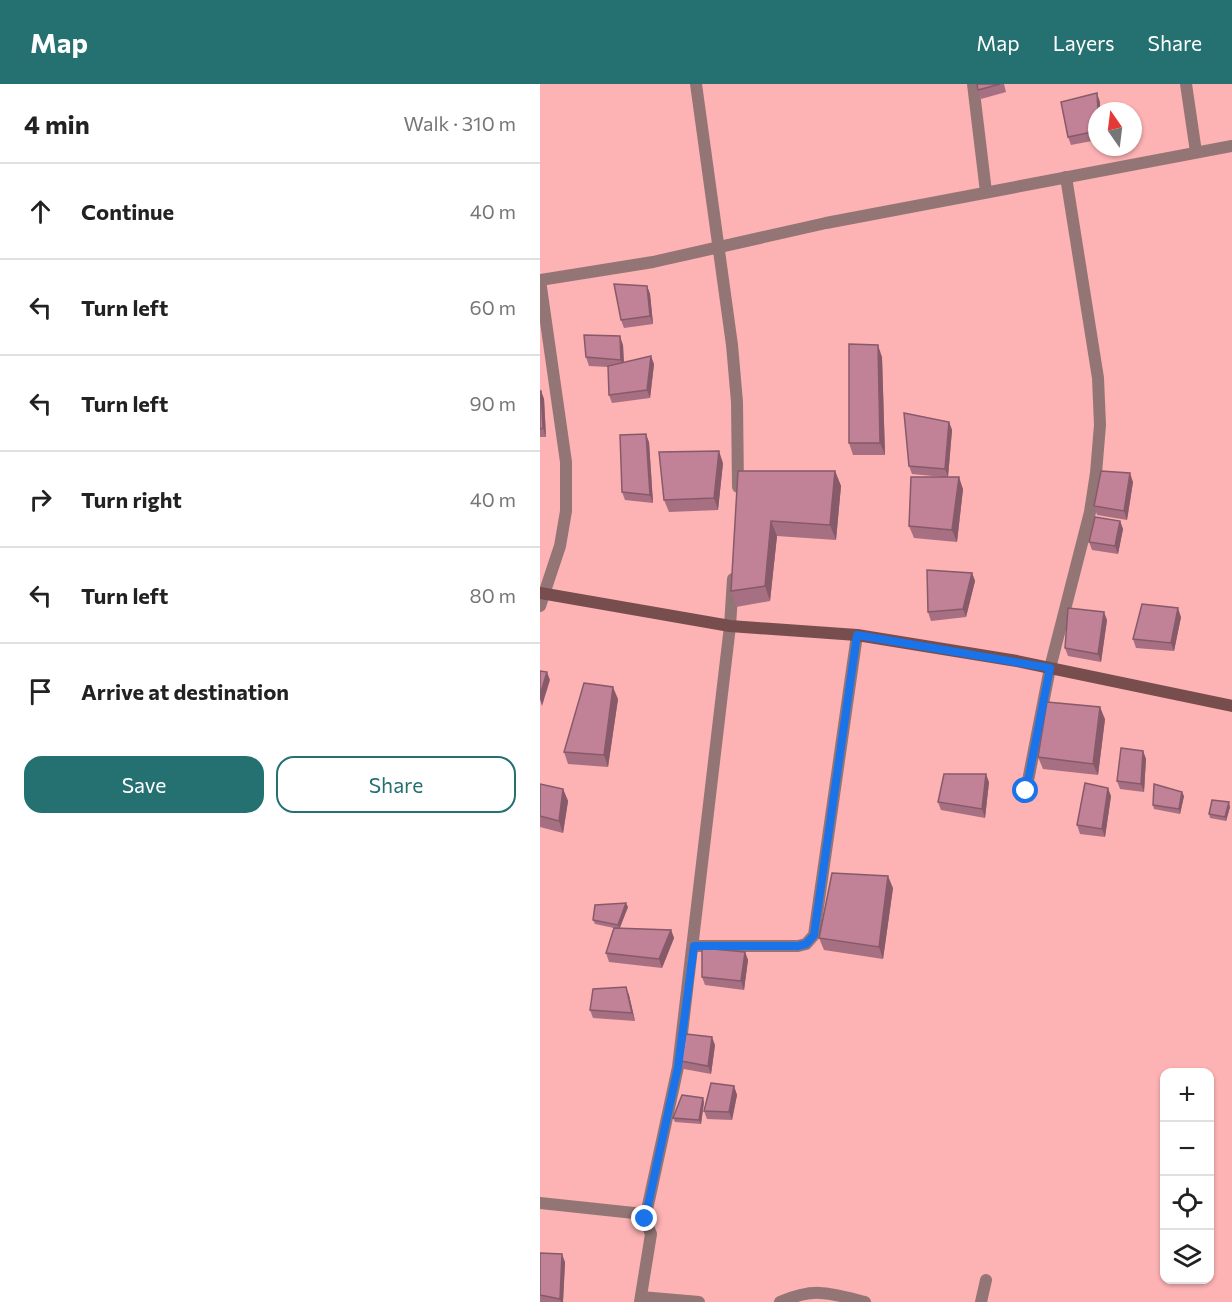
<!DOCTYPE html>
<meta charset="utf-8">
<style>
:root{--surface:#fff;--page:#f6f6f6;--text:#222;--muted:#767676;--line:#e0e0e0;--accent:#257071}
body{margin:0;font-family:Commissioner,sans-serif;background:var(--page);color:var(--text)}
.controls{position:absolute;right:18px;bottom:18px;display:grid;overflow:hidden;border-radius:12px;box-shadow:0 2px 4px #0004}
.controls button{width:54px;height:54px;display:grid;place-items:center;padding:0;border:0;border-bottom:2px solid var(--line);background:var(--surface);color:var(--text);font:30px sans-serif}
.compass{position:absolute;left:548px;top:18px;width:54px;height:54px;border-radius:50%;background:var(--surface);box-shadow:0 2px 4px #0004;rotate:346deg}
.stop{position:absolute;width:18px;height:18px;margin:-14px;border:4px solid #1a73e8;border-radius:50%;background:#fff}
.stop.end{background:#1a73e8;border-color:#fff;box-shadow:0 2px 6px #0008}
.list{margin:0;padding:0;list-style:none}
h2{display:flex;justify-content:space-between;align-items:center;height:78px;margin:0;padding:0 24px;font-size:26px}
h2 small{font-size:20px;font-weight:400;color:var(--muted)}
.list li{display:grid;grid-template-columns:39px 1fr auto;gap:18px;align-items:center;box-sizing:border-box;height:96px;padding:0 24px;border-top:2px solid var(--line)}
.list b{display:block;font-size:22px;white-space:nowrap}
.list em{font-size:20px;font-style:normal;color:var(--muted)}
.actions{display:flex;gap:12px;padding:18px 24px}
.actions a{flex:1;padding:14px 0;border:2px solid var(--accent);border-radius:18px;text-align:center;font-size:21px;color:var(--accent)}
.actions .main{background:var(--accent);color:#fff}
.icon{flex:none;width:33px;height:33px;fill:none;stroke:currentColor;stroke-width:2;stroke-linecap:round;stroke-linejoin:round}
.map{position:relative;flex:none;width:692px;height:1218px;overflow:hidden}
header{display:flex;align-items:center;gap:36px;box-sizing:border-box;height:84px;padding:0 30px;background:var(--accent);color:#fff}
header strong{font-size:28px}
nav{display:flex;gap:33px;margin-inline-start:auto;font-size:21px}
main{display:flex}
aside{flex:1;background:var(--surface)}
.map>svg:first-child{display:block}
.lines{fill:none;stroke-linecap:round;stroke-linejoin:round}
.street{stroke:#937575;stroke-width:12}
.secondary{stroke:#774d4e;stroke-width:12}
.wall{fill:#a66f82}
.shaded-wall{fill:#875a6a}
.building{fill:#c18197;stroke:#875a6a;stroke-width:1.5}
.route{stroke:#1a73e8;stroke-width:8}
</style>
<header>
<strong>Map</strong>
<nav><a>Map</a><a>Layers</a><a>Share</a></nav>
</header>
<main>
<aside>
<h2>4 min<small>Walk · 310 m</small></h2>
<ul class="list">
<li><svg class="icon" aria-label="ahead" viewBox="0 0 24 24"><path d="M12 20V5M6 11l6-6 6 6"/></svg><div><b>Continue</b></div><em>40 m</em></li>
<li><svg class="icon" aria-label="left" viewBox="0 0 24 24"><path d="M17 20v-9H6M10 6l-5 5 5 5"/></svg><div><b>Turn left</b></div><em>60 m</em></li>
<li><svg class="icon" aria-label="left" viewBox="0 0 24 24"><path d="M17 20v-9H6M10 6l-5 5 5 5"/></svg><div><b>Turn left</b></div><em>90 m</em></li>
<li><svg class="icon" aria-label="right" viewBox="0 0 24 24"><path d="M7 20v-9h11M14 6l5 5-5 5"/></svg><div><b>Turn right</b></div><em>40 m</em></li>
<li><svg class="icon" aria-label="left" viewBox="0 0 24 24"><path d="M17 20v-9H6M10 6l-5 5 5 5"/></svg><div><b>Turn left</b></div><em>80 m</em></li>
<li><svg class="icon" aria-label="arrive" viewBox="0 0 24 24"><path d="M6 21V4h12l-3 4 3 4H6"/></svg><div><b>Arrive at destination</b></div></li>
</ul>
<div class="actions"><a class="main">Save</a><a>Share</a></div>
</aside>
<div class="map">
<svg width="692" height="1218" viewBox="0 0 692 1218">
<rect width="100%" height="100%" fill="#fdb2b4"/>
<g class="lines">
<g class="street">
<path d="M156,0L192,261L197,318L198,403"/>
<path d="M433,0L446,108"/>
<path d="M646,0L656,68"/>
<path d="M0,196L113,178L286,139L692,62"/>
<path d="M0,522L20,462L26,427V378L0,196"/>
<path d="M486,707L510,584L550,428L556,389L560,341L558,294L526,93"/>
<path d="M154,862H258L266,860L274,851L317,551"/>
<path d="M0,1119L94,1129L105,1135L111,1150L100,1218"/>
<path d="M105,1135L138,983L190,542L193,495"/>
<path d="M101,1213L159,1218"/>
<path d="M240,1218C275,1203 290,1209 325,1218"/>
<path d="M441,1218L446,1196"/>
</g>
<path class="secondary" d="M0,509L190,542L317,551L477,577L692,622"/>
</g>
<g class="wall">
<path d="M437,0H464L466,8L441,15L438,6Z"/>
<path d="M560,18L557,27V56L531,61L528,53Z"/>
<path d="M107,202L110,210L113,240L84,244L81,236Z"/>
<path d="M83,261L84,278L114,280L110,314L72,319L69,311L68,283L49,282L46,273Z"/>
<path d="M342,273L345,371H313L309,359Z"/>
<path d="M0,307H1L4,315L6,353H0Z"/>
<path d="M409,338L412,346L408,393L423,405L417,458L374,454L369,442L403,393L372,390L369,382Z"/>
<path d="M109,358L113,419L85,416L82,408Z"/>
<path d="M183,379L178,426L129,428L124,416Z"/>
<path d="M198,387H295L301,402L296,456L237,452L230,517L196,523L191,507Z"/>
<path d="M593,398L587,436L557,431L554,422Z"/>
<path d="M580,437L583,445L578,470L552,466L549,458Z"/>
<path d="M432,489L435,497L426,533L391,537L388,528Z"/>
<path d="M641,533L634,567L596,564L593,555Z"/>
<path d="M567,536L561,578L528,572L525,564Z"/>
<path d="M78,615L68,683L28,680L24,668Z"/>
<path d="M565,635L558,691L503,685L498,673Z"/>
<path d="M603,667L606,675L604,708L580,705L577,697Z"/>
<path d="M449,698L445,734L401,726L398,718Z"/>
<path d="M0,700L23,705L28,717L23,749L0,743Z"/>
<path d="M571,712L565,753L540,750L537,741Z"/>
<path d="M644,712L640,730L614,725L613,721Z"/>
<path d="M690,723L686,737L670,734L669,730Z"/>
<path d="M353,804L343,875L284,866L279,854Z"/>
<path d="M88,823L80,844L131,846L134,854L122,884L69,878L66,869L74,844L55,840L53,836Z"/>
<path d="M205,868L208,876L204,906L165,901L162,893Z"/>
<path d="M89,911L95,937L53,934L50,926Z"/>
<path d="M175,961L171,990L144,985L141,977Z"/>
<path d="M194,1002L197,1011L192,1036L167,1035L164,1027Z"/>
<path d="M164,1018L161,1040L135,1038L133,1034Z"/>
<path d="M0,1169L25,1178L23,1218H0Z"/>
</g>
<g class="shaded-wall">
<path d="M557,9L560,18V27H558Z"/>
<path d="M107,202L110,210L113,240L110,232Z"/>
<path d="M80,252L83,261L84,284L81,276Z"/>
<path d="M338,261L342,273L345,371L340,359Z"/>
<path d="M111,272L114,280L110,314L107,306Z"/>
<path d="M1,307L4,315L6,353L3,344Z"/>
<path d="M409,338L412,346L408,393L405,385Z"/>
<path d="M106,350L109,358L113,419L110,411Z"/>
<path d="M179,367L183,379L178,426L174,414Z"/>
<path d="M295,387L301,402L296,456L290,441Z"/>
<path d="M590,389L593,398L587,436L584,427Z"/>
<path d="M419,393L423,405L417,458L412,446Z"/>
<path d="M231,437L237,452L230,517L225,502Z"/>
<path d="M580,437L583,445L578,470L575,462Z"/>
<path d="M432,489L435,497L426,533L423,525Z"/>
<path d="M638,524L641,533L634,567L631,559Z"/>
<path d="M564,528L567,536L561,578L558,570Z"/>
<path d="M7,588L10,596L2,622L0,615V611Z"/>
<path d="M73,603L78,615L68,683L64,671Z"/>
<path d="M560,623L565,635L558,691L553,680Z"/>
<path d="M603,667L606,675L604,708L601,700Z"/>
<path d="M446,690L449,698L445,734L442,725Z"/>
<path d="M568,704L571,712L565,753L562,745Z"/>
<path d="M23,705L28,717L23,749L19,737Z"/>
<path d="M642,708L644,712L640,730L639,725Z"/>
<path d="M689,718L690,723L686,737L685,733Z"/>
<path d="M348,792L353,804L343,875L339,863Z"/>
<path d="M86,819L88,823L79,845L78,841Z"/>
<path d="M131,846L134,854L122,884L119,875Z"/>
<path d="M205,868L208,876L204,906L201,897Z"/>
<path d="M86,903L89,911L95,937L92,929Z"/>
<path d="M172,953L175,961L171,990L168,982Z"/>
<path d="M194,1002L197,1011L192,1036L189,1028Z"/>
<path d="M163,1014L164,1018L161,1040L159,1036Z"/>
<path d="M22,1170L25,1178L23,1218H21L20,1215Z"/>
</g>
<g class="building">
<path d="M437,0H460L438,6Z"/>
<path d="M557,9L558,27H557V47L528,53L521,18Z"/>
<path d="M74,200L107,202L110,232L81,236Z"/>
<path d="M44,251L80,252L81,276L46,273Z"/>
<path d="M309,260L338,261L340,359H309Z"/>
<path d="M111,272L107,306L69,311L68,282Z"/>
<path d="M0,307H1L3,344L0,345Z"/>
<path d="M364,329L409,338L405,385L369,382Z"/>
<path d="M106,350L110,411L82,408L80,351Z"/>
<path d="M179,367L174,414L124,416L119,368Z"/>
<path d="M198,387H295L290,441L231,437L225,502L191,507Z"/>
<path d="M561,387L590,389L584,427L554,422Z"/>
<path d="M371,393H419L412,446L369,442Z"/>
<path d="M555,433L580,437L575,462L549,458Z"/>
<path d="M387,486L432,489L423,525L388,528Z"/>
<path d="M602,520L638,524L631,559L593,555Z"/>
<path d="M528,524L564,528L558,570L525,564Z"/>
<path d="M0,587L7,588L0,611Z"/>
<path d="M44,599L73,603L64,671L24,668Z"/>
<path d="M507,618L560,623L553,680L498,673Z"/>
<path d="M581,664L603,667L601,700L577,697Z"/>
<path d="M404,690H446L442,725L398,718Z"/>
<path d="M545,699L568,704L562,745L537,741Z"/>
<path d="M0,700L23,705L19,737L0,732Z"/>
<path d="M614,700L642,708L639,725L613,721Z"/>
<path d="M672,716L689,718L685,733L669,730Z"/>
<path d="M292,789L348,792L339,863L279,854Z"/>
<path d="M86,819L78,841L53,836L55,821Z"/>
<path d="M74,844L131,846L119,875L66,869Z"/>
<path d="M162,864L205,868L201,897L162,893Z"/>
<path d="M86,903L92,929L50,926L53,905Z"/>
<path d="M146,950L172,953L168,982L141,977Z"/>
<path d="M171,999L194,1002L189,1028L164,1027Z"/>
<path d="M142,1011L163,1014L159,1036L133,1034Z"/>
<path d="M0,1169L22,1170L20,1215L0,1211Z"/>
</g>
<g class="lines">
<path class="route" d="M105,1135L138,983L154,862H258L266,860L274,851L317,551L510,584L486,707"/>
</g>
</svg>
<div class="controls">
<button>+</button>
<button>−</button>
<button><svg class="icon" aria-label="locate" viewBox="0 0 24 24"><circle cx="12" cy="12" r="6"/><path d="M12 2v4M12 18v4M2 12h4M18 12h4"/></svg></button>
<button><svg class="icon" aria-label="layers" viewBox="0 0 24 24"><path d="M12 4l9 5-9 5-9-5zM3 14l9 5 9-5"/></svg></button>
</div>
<svg class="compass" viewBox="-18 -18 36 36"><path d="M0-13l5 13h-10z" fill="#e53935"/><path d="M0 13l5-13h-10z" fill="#767676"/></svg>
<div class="stop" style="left:486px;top:707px"></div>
<div class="stop end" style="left:105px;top:1135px"></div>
</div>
</main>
